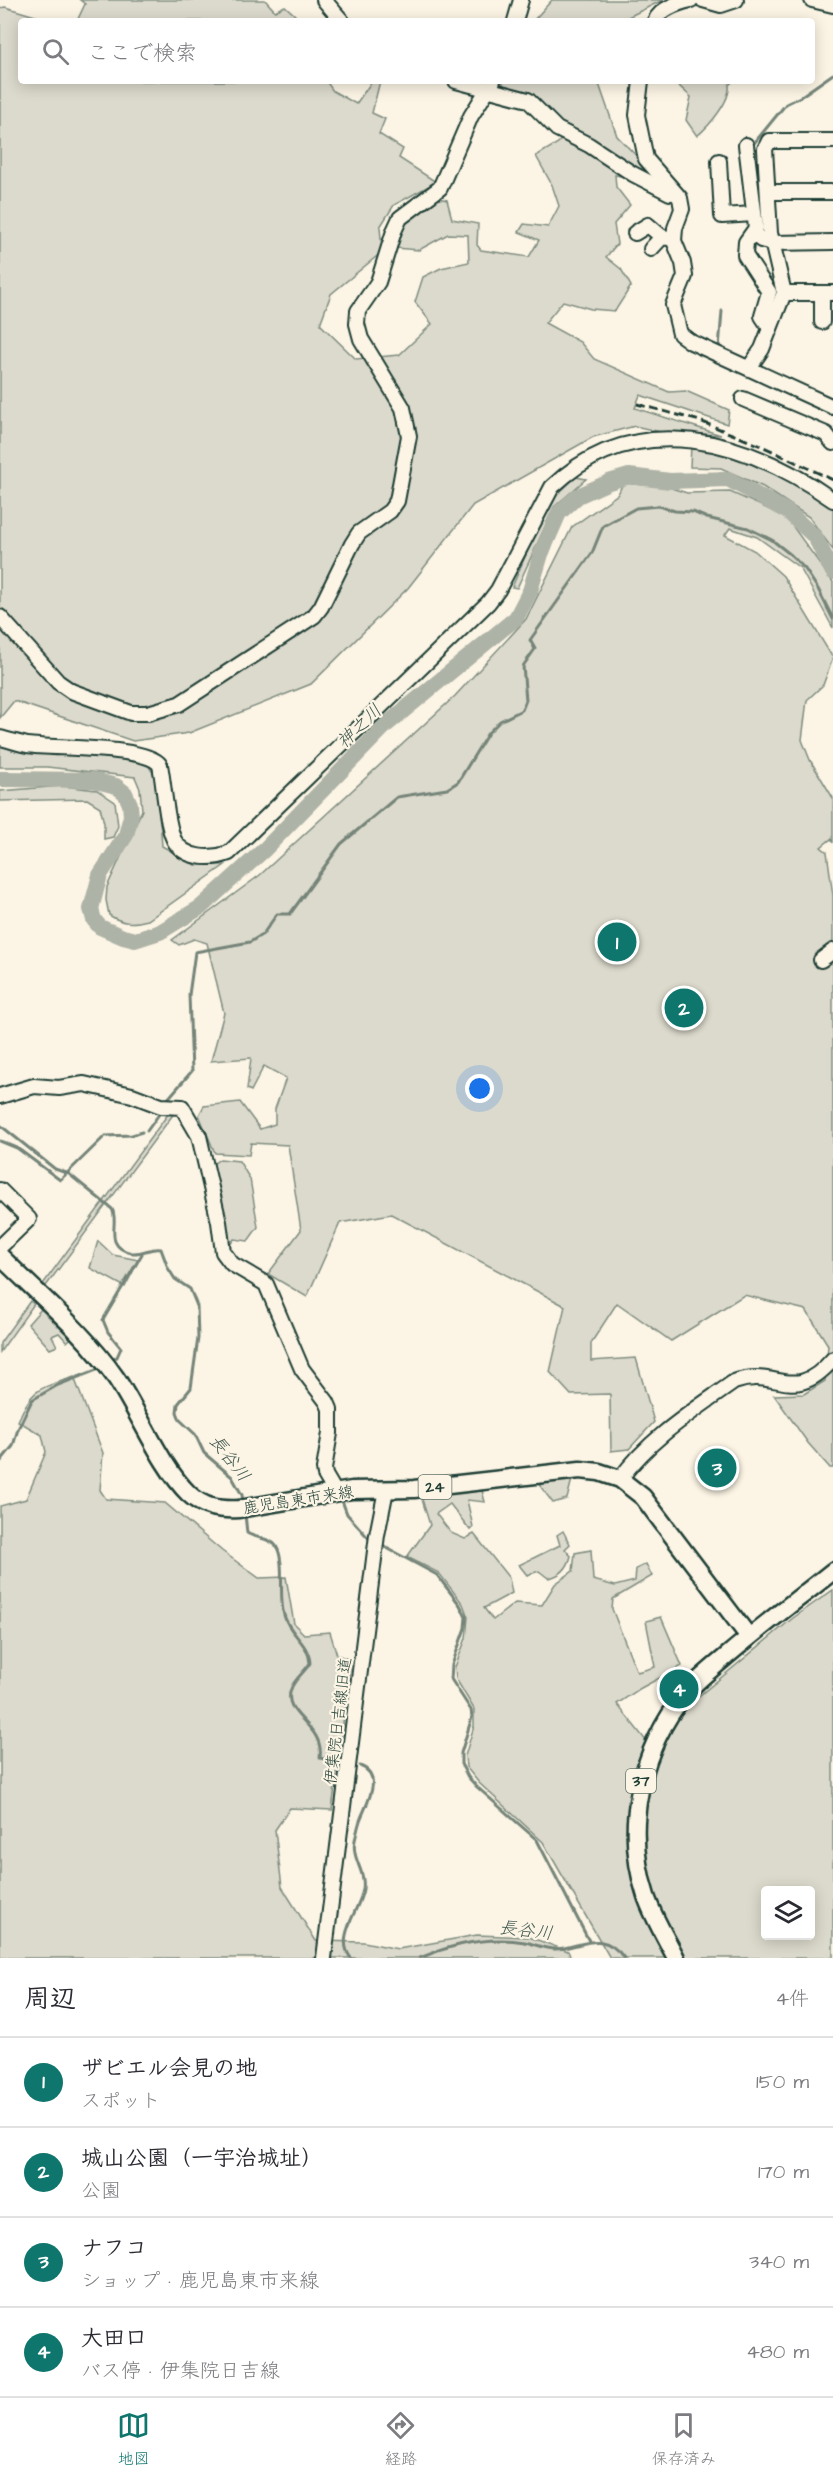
<!DOCTYPE html>
<html lang="ja">
<meta charset="utf-8">
<style>
:root{--surface:#fff;--page:#f2f2f3;--text:#2b2b33;--muted:#7c7c81;--line:#e1e1e2;--accent:#0f766e}
body{margin:0;font-family:"Architects Daughter","Klee One",sans-serif;background:var(--page);color:var(--text)}
.controls{position:absolute;right:18px;bottom:18px;display:grid;overflow:hidden;border-radius:6px;box-shadow:0 3px 15px #0003}
.controls button{width:54px;height:54px;display:grid;place-items:center;padding:0;border:0;border-bottom:2px solid var(--line);background:var(--surface);color:var(--text);font:30px sans-serif}
.you{position:absolute;left:480px;top:1089px;width:21px;height:21px;margin:-15px;border:4px solid #fff;border-radius:50%;background:#1a73e8;box-shadow:0 0 0 9px #1a73e833}
.badge{display:grid;place-items:center;width:39px;height:39px;border-radius:50%;background:var(--accent);color:#fff;font-size:20px;font-weight:700}
.pin{position:absolute;translate:-50% -50%;border:3px solid #fff;box-shadow:0 2px 6px #0006}
.list{margin:0;padding:0;list-style:none}
h2{display:flex;justify-content:space-between;align-items:center;height:78px;margin:0;padding:0 24px;font-size:26px}
h2 small{font-size:20px;font-weight:400;color:var(--muted)}
.list li{display:grid;grid-template-columns:39px 1fr auto;gap:18px;align-items:center;box-sizing:border-box;height:90px;padding:0 24px;border-top:2px solid var(--line)}
.list b{display:block;font-size:22px;white-space:nowrap}
.list p{margin:0;font-size:20px;white-space:nowrap;color:var(--muted)}
.list em{font-size:20px;font-style:normal;color:var(--muted)}
.icon{flex:none;width:33px;height:33px;fill:none;stroke:currentColor;stroke-width:2;stroke-linecap:round;stroke-linejoin:round}
.map{position:relative;flex:none;width:833px;height:1958px;overflow:hidden}
.search{position:absolute;background:var(--surface);box-shadow:0 3px 15px #0003;left:18px;right:18px;top:18px;height:66px;display:flex;align-items:center;gap:15px;box-sizing:border-box;padding:0 21px;border-radius:6px;color:var(--muted);font-size:22px}
.sheet{height:438px;background:var(--surface)}
nav{display:flex;justify-content:space-around;align-items:center;box-sizing:border-box;height:84px;border-top:2px solid var(--line);background:var(--surface);font-size:16px;color:var(--muted)}
nav a{display:grid;justify-items:center;gap:3px}
nav .on{color:var(--accent)}
.map>svg:first-child{display:block}
.green{fill:#dcdacc;stroke:#7e8c80;stroke-width:1.5;fill-rule:evenodd}
.lines{fill:none;stroke-linecap:round;stroke-linejoin:round}
.stream{stroke:#758479;stroke-width:3}
.river{stroke:#aeb3a7;stroke-width:16}
.minor-casing{stroke:#1f3d34;stroke-width:18}
.major-casing{stroke:#1f3d34;stroke-width:21}
.minor{stroke:#fcf5e5;stroke-width:14}
.major{stroke:#fcf5e5;stroke-width:16}
.rail{stroke:#1f3d34;stroke-width:3;stroke-dasharray:9 4.5;stroke-linecap:butt}
.labels{text-anchor:middle;stroke-width:4.5;stroke-linejoin:round;paint-order:stroke}
.shield{fill:#fcf5e5;stroke:#617469;stroke-width:1.5}
.shield-label{font-size:15px;font-weight:bold;fill:#1f3d34}
.street-label{font-size:16px;fill:#1f3d34;stroke:#fcf5e5}
.water-label{font-size:18px;font-style:italic;fill:#435a51;stroke:#fcf5e5}
</style>
<div class="map">
<svg width="833" height="1958" viewBox="0 0 833 1958">
<rect width="100%" height="100%" fill="#fcf5e5"/>
<filter id="ink" filterUnits="userSpaceOnUse"><feTurbulence type="fractalNoise" baseFrequency=".0167" numOctaves="2"/><feDisplacementMap in="SourceGraphic" scale="12" xChannelSelector="R" yChannelSelector="G"/><feConvolveMatrix kernelMatrix="1 2 1 2 8 2 1 2 1" color-interpolation-filters="sRGB"/></filter>
<g filter="url(#ink)">
<g class="green">
<path d="M80,0H265L275,11L285,6L295,15L294,21H77L85,4Z"/>
<path d="M552,0H663L620,21H533Z"/>
<path d="M5,7L52,21H21V81H326L333,91L356,104L372,81H380L372,113L385,119L379,134L403,149L399,158L436,182L394,205L380,227L382,252L331,294L320,324L356,359L399,355L432,324L415,302L423,277L441,268L469,262L468,235L448,234L419,250L396,248C401,219 412,215 434,197L447,200L452,219L478,224L477,245L481,250L529,257L539,240L519,232L524,224L548,227L559,206L552,185L536,156L558,143L569,130L501,86L504,81H598L617,136L661,181L658,183L615,175L616,187L630,205L614,224L617,244L606,257L621,269L631,286L615,311L591,309L563,301L545,323L580,342L594,359L669,392L686,391L729,410L727,424L640,395L635,408L721,435L661,432L635,426L593,437L473,505L408,588L311,684L189,733L133,741L14,701L0,718V8Z"/>
<path d="M685,81H733L729,85C731,101 709,126 697,136L686,120L691,97L679,86Z"/>
<path d="M691,445L748,459L799,483L833,506V550L809,517L763,487L721,468L690,467Z"/>
<path d="M576,477L586,479L554,507L517,588L512,587L548,503Z"/>
<path d="M623,483L668,487L687,493L730,492L786,517L833,582V628L800,568L757,537L730,528L725,535L755,551L783,576L833,658L823,685L807,700L802,740L810,760L833,798V843L831,839L821,847L827,852L833,896V1468H830L808,1443L774,1395L804,1394L825,1381L828,1345L806,1310L744,1295L671,1341L617,1303L591,1343V1361L636,1358L654,1422L629,1449L611,1451L610,1394L571,1395L550,1372L565,1306L391,1214L340,1223L307,1297L268,1274L301,1230L288,1145L251,1143L249,1155L215,1153L199,1115L204,1106L240,1102L260,1129L275,1124V1109L286,1078L264,1066L251,1091L247,1089L251,1058L211,1061L224,1013L207,943L194,939L179,945L172,940L260,875L455,696L526,619L572,527L618,494Z"/>
<path d="M0,744L38,753L126,758L148,765L157,779L162,846L195,865H225L148,920C132,924 123,924 109,915L106,900L107,887L142,810L140,789L135,777L47,767H0Z"/>
<path d="M62,786L97,790L115,802L118,826L113,837L104,839V823L100,807L87,799L0,801V791Z"/>
<path d="M171,1110L175,1112L46,1286L43,1284Z"/>
<path d="M220,1159L239,1161L250,1179L258,1227L248,1241L234,1239L228,1248L224,1221L204,1192L200,1173Z"/>
<path d="M98,1241L113,1255L139,1260L125,1287L90,1268Z"/>
<path d="M30,1301L34,1304L0,1352V1343Z"/>
<path d="M42,1308L72,1337L67,1342L59,1333L52,1336L57,1346L50,1349L28,1324Z"/>
<path d="M74,1377L103,1453L100,1490L106,1499L165,1503L222,1551L259,1578L286,1577L294,1624L304,1634L330,1632L337,1655L351,1660L332,1810L290,1808L275,1830L282,1887L316,1941L364,1942L398,1949L477,1935L529,1937L568,1951L571,1958H0V1506L26,1499L46,1452L42,1435L18,1421C33,1386 40,1389 74,1377Z"/>
<path d="M572,1479L567,1499L553,1503L537,1482Z"/>
<path d="M481,1487L485,1502L467,1500L473,1527L470,1530L450,1504L436,1514L451,1533L465,1539L474,1534L509,1578L512,1593L484,1608L493,1620L515,1603L542,1605L555,1584L573,1571L575,1553L591,1550L593,1580L615,1586L635,1581L636,1569L646,1564L652,1576L613,1599L612,1609L637,1672L655,1667L646,1621L661,1617L682,1666L641,1688L617,1704L658,1756L678,1719L694,1700L793,1618L833,1590V1958H610L543,1842L479,1783L466,1767L465,1756L474,1726V1709L456,1679L455,1667L466,1638L468,1617L463,1604L439,1573L407,1557L430,1525L421,1496ZM766,1890H810V1936H766Z"/>
<path d="M563,1531L570,1544L565,1549L571,1556C568,1568 560,1576 548,1578L539,1571L527,1575L519,1565L560,1545L557,1535Z"/>
</g>
<g class="lines">
<g class="stream">
<path d="M751,147L786,104L800,97L833,74"/>
<path d="M719,348L722,311"/>
<path d="M166,1101L192,1071L189,995L195,952L250,942L263,934L277,914H290L341,844L397,797L447,789L458,782L488,733L500,721L522,710L526,700L523,666L535,649L530,640L592,553L603,526L636,508L658,506L675,511L693,512L707,518L748,528L772,540L791,555L805,569L818,589L833,619"/>
<path d="M0,1125L55,1169L69,1174L112,1209C120,1222 102,1247 132,1253C143,1254 151,1247 161,1249L168,1268L175,1279L190,1289L197,1306L198,1338L191,1388L178,1404L177,1412L180,1420L195,1434L204,1453L232,1477L242,1495L243,1502"/>
<path d="M147,1131L162,1110"/>
<path d="M0,1141L17,1148L60,1180L105,1136L132,1135L142,1132"/>
<path d="M112,1360L117,1357L121,1348L108,1332L103,1320L142,1254"/>
<path d="M0,1462L13,1446L18,1429L32,1400L58,1385L99,1369"/>
<path d="M341,1498L347,1514L371,1541"/>
<path d="M245,1514L247,1533C256,1539 269,1537 276,1546C286,1561 278,1596 284,1615C289,1634 309,1643 310,1663C305,1672 294,1679 291,1689C281,1716 325,1724 320,1758L339,1762"/>
<path d="M383,1546L437,1575L460,1605L466,1617L465,1628L452,1665L451,1679L471,1710L472,1717L461,1753V1764L468,1777L477,1787L537,1840L589,1941"/>
<path d="M351,1958C334,1937 360,1910 363,1889C366,1871 351,1859 355,1840C357,1833 358,1825 361,1818C367,1803 384,1775 360,1766"/>
<path d="M420,1958C453,1944 489,1936 525,1942C535,1944 546,1950 557,1949C584,1946 603,1929 624,1958"/>
</g>
<path class="river" d="M0,779L93,780L116,786L125,793L130,804L131,816L126,835L100,875L91,909L94,920L100,927L123,937L135,940L160,932L201,907L265,849L386,725L516,618L530,591L541,554L559,513L578,496L609,482L629,476L670,481L728,479L788,512L815,537L833,572"/>
<defs>
<g id="minor">
<path d="M324,0L342,21"/>
<path d="M703,0L721,5L736,0"/>
<path d="M812,0L833,5"/>
<path d="M515,21L521,0"/>
<path d="M655,21C661,8 678,3 691,0"/>
<path d="M456,81L528,100L557,129L589,145L633,174L670,193"/>
<path d="M641,81L637,115L646,159L680,198L682,209L675,228L674,241L683,263L685,276L673,305L680,334L691,342L833,407"/>
<path d="M746,145L756,228L746,242L745,255L769,292L762,316L770,328"/>
<path d="M719,161L722,216L754,214"/>
<path d="M768,192H833"/>
<path d="M635,233L648,225L662,237"/>
<path d="M754,233L761,240L772,243L833,242"/>
<path d="M651,249L662,237L669,238"/>
<path d="M784,293H833"/>
<path d="M822,322V293"/>
<path d="M749,368L762,349L784,293L770,233L765,149L769,141H833"/>
<path d="M743,399L826,434L833,443"/>
<path d="M0,617L58,682L71,691L131,713H148L179,704L314,616L321,607L352,544L359,533L390,511L397,501L409,436L403,408L361,339L357,324L358,311L378,282L394,231L400,218L440,188L471,116L493,81"/>
<path d="M0,738C9,740 18,743 27,745C54,749 147,746 160,765C164,784 166,823 174,840C184,859 211,860 229,853L488,603L498,590L552,487C636,406 748,440 833,500"/>
<path d="M821,960L833,951"/>
<path d="M0,1096L34,1086L59,1088L84,1084L132,1095L161,1106L182,1107L199,1136L219,1222L223,1252L232,1264L266,1284L302,1369L327,1402L330,1409V1433L324,1469L325,1475L335,1492"/>
<path d="M0,1190L29,1219L0,1247"/>
<path d="M620,1479C651,1437 692,1412 734,1382C777,1366 793,1406 833,1359"/>
<path d="M324,1958L377,1535L386,1490"/>
</g>
<g id="major">
<path d="M0,1256C39,1295 84,1332 116,1378C139,1412 161,1467 189,1494C204,1508 219,1510 239,1509L352,1490L414,1489L580,1470L599,1472L620,1479L643,1497L749,1637"/>
<path d="M676,1958C666,1938 653,1917 646,1896C623,1827 640,1750 685,1694C698,1679 714,1667 729,1654C763,1625 798,1599 833,1571"/>
</g>
</defs>
<use href="#minor" class="minor-casing"/>
<use href="#major" class="major-casing"/>
<use href="#minor" class="minor"/>
<use href="#major" class="major"/>
<path class="rail" d="M637,404L700,421L766,448L833,480"/>
</g>
</g>
<g class="labels">
<g class="shield">
<rect x="418.5" y="1475" width="33" height="24" rx="4.5"/>
<rect x="626" y="1769" width="30" height="24" rx="4.5"/>
</g>
<g class="shield-label">
<text x="435" y="1492">24</text>
<text x="641" y="1786">37</text>
</g>
<g class="street-label">
<text transform="translate(298 1499) rotate(-9)" y="6">鹿児島東市来線</text>
<text transform="translate(337 1721) rotate(-83)" y="6">伊集院日吉線旧道</text>
</g>
<g class="water-label">
<text transform="translate(359 726) rotate(-44)" y="6">神之川</text>
<text transform="translate(230 1458) rotate(52)" y="6">長谷川</text>
<text transform="translate(526 1930) rotate(7)" y="6">長谷川</text>
</g>
</g>
</svg>
<div class="controls">
<button><svg class="icon" aria-label="layers" viewBox="0 0 24 24"><path d="M12 4l9 5-9 5-9-5zM3 14l9 5 9-5"/></svg></button>
</div>
<div class="you"></div>
<div class="pin badge" style="left:617px;top:942px">1</div>
<div class="pin badge" style="left:684px;top:1008px">2</div>
<div class="pin badge" style="left:717px;top:1468px">3</div>
<div class="pin badge" style="left:679px;top:1689px">4</div>
<div class="search"><svg class="icon" aria-label="search" viewBox="0 0 24 24"><circle cx="10" cy="10" r="6"/><path d="M15 15l6 6"/></svg>ここで検索</div>
</div>
<section class="sheet">
<h2>周辺<small>4件</small></h2>
<ul class="list">
<li><span class="badge">1</span><div><b>ザビエル会見の地</b><p>スポット</p></div><em>150 m</em></li>
<li><span class="badge">2</span><div><b>城山公園（一宇治城址）</b><p>公園</p></div><em>170 m</em></li>
<li><span class="badge">3</span><div><b>ナフコ</b><p>ショップ · 鹿児島東市来線</p></div><em>340 m</em></li>
<li><span class="badge">4</span><div><b>大田口</b><p>バス停 · 伊集院日吉線</p></div><em>480 m</em></li>
</ul>
</section>
<nav>
<a class="on"><svg class="icon" aria-label="map" viewBox="0 0 24 24"><path d="M3 6l6-2 6 2 6-2v14l-6 2-6-2-6 2zM9 4v14M15 6v14"/></svg>地図</a>
<a><svg class="icon" aria-label="directions" viewBox="0 0 24 24"><path d="M12 3l9 9-9 9-9-9zM9 14v-3h6M13 9l2 2-2 2"/></svg>経路</a>
<a><svg class="icon" aria-label="saved" viewBox="0 0 24 24"><path d="M7 4h10v16l-5-4-5 4z"/></svg>保存済み</a>
</nav>
